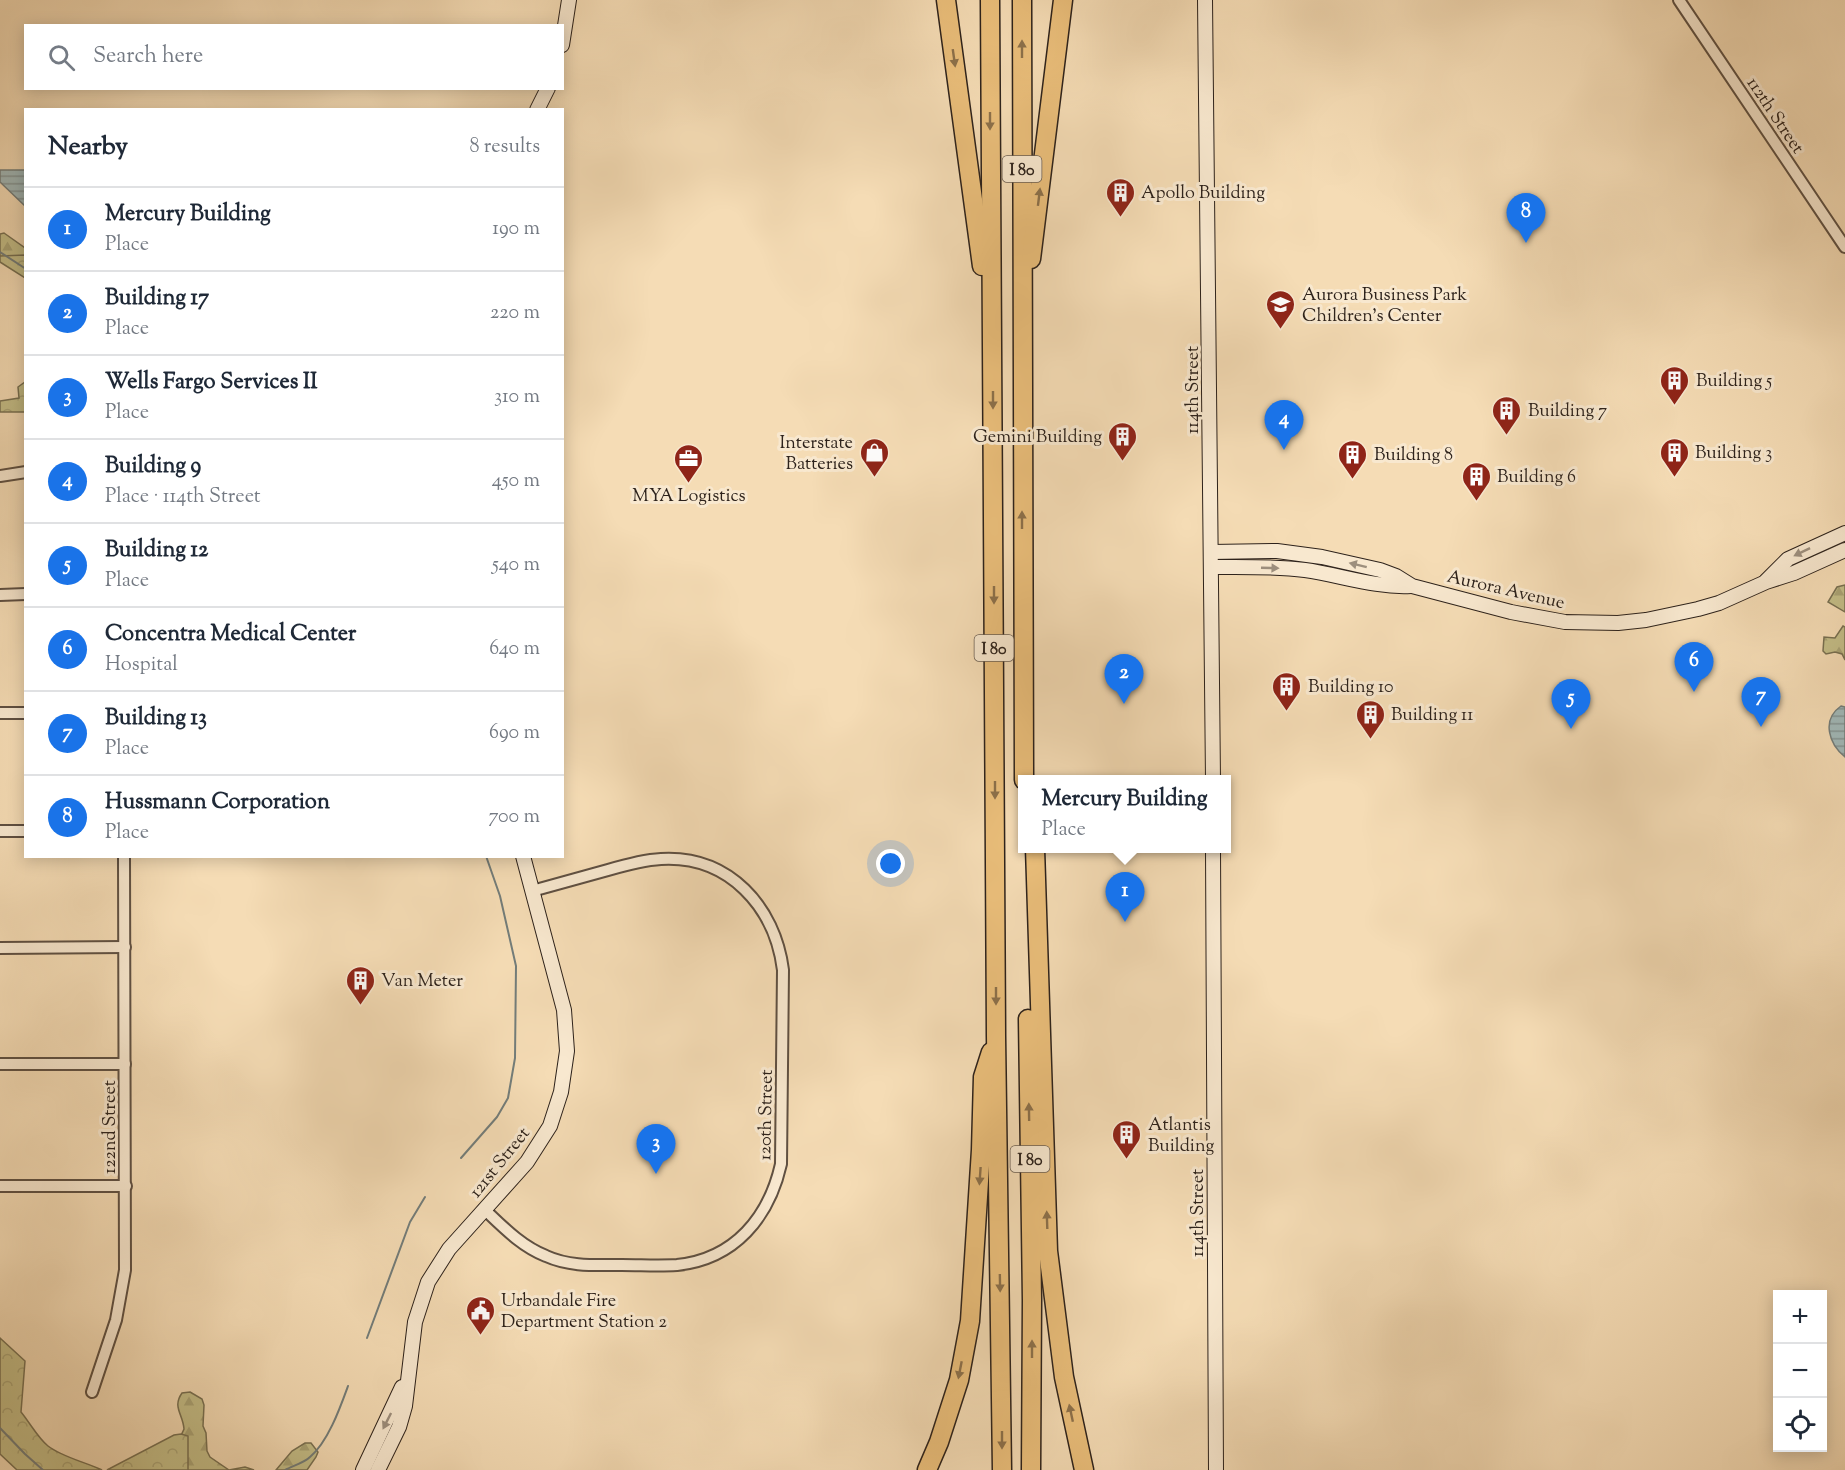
<!DOCTYPE html>
<meta charset="utf-8">
<style>
:root{--surface:#fff;--page:#f6f6f7;--text:#1f2937;--muted:#747a83;--line:#e0e1e3;--accent:#1a73e8}
body{margin:0;font-family:"Sorts Mill Goudy",serif;background:var(--page);color:var(--text)}
.controls{position:absolute;right:18px;bottom:18px;display:grid;overflow:hidden;border-radius:0px;box-shadow:0 3px 15px #0003}
.controls button{width:54px;height:54px;display:grid;place-items:center;padding:0;border:0;border-bottom:2px solid var(--line);background:var(--surface);color:var(--text);font:30px sans-serif}
.you{position:absolute;left:891px;top:864px;width:21px;height:21px;margin:-15px;border:4px solid #fff;border-radius:50%;background:#1a73e8;box-shadow:0 0 0 9px #1a73e833}
.badge{display:grid;place-items:center;width:39px;height:39px;border-radius:50%;background:var(--accent);color:#fff;font-size:20px;font-weight:700}
.pin{position:absolute;translate:-50% -50px;filter:drop-shadow(0 2px 3px #0008)}
.pin::after{content:'';position:absolute;top:32px;width:21px;height:18px;background:inherit;clip-path:polygon(0 0,100% 0,50% 100%)}
.popup{position:absolute;left:1018px;top:775px;width:213px;height:78px;box-sizing:border-box;display:grid;place-content:center;border-radius:0px;background:var(--surface);filter:drop-shadow(0 2px 4px #0005);font-size:20px;white-space:nowrap;color:var(--muted)}
.popup b{font-size:22px;color:var(--text)}
.popup::after{content:'';position:absolute;left:50%;top:100%;margin-left:-12px;border:12px solid transparent;border-top-color:var(--surface)}
.list{margin:0;padding:0;list-style:none}
h2{display:flex;justify-content:space-between;align-items:center;height:78px;margin:0;padding:0 24px;font-size:26px}
h2 small{font-size:20px;font-weight:400;color:var(--muted)}
.list li{display:grid;grid-template-columns:39px 1fr auto;gap:18px;align-items:center;box-sizing:border-box;height:84px;padding:0 24px;border-top:2px solid var(--line)}
.list b{display:block;font-size:22px;white-space:nowrap}
.list p{margin:0;font-size:20px;white-space:nowrap;color:var(--muted)}
.list em{font-size:20px;font-style:normal;color:var(--muted)}
.icon{flex:none;width:33px;height:33px;fill:none;stroke:currentColor;stroke-width:2;stroke-linecap:round;stroke-linejoin:round}
.map{position:relative;flex:none;width:1845px;height:1470px;overflow:hidden}
.search{position:absolute;background:var(--surface);box-shadow:0 3px 15px #0003;left:24px;top:24px;width:540px;height:66px;display:flex;align-items:center;gap:15px;box-sizing:border-box;padding:0 21px;border-radius:0px;color:var(--muted);font-size:22px}
.panel{position:absolute;background:var(--surface);box-shadow:0 3px 15px #0003;left:24px;top:108px;width:540px;height:750px;border-radius:0px}
.map>svg:first-child{display:block}
.forest{fill:url(#forest-firs);stroke:#787052;stroke-width:1.5}
.park{fill:url(#park-crowns);stroke:#787052;stroke-width:1.5}
.water{fill:url(#water-rules);stroke:#737d7a;stroke-width:1.5}
.lines{fill:none;stroke-linecap:round;stroke-linejoin:round}
.stream{stroke:#737d7a;stroke-width:2}
.street-casing{stroke:#5f5042;stroke-width:14}
.secondary-casing{stroke:#2d221b;stroke-width:16}
.highway-casing{stroke:#2d221b;stroke-width:21}
.street{stroke:#f8e8cf;stroke-width:10}
.secondary{stroke:#f8e8cf;stroke-width:14}
.highway{stroke:#eabe7a;stroke-width:18}
.oneway{fill:#8c704a}
.oneway2{fill:#9d8f7e}
.labels{text-anchor:middle;stroke-width:6;stroke-linejoin:round;paint-order:stroke}
.shield{fill:#f8e8cf;stroke:#6a5d51;stroke-width:1.5}
.shield-label{font-size:16px;font-weight:bold;fill:#2d221b}
.street-label{font-size:18px;fill:#2d221b;stroke:#f8e8cf}
.poi-label{font-size:18px;fill:#2d221b;stroke:#f8e8cf;text-anchor:start}
</style>
<div class="map">
<svg width="1845" height="1470" viewBox="0 0 1845 1470">
<defs>
<pattern id="forest-firs" width="22" height="20" patternUnits="userSpaceOnUse" patternTransform="scale(1.5)"><rect width="22" height="20" fill="#c4be88"/><path d="M5 1l3.5 6h-7zM16 11l3.5 6h-7z" fill="#a9a375"/></pattern>
<pattern id="park-crowns" width="20" height="18" patternUnits="userSpaceOnUse" patternTransform="scale(1.5)"><rect width="20" height="18" fill="#c4be88"/><path d="M2 6a3 3 0 1 1 6 0M12 15a3 3 0 1 1 6 0" fill="none" stroke="#a9a375"/></pattern>
<pattern id="water-rules" width="6" height="5" patternUnits="userSpaceOnUse" patternTransform="scale(1.5)"><rect width="6" height="5" fill="#a1b9b9"/><path d="M0 2.5h6" fill="none" stroke="#849696"/></pattern>
</defs>
<rect width="100%" height="100%" fill="#f5dcb5"/>
<filter id="stains"><feTurbulence type="fractalNoise" baseFrequency=".00333" numOctaves="4"/><feColorMatrix values="0 0 0 0 .2 0 0 0 0 .09 0 0 0 0 .02 0 0 0 .5 -.17"/></filter>
<radialGradient id="worn" r=".72"><stop offset=".6" stop-color="#630" stop-opacity="0"/><stop offset="1" stop-color="#630" stop-opacity=".3"/></radialGradient>
<g class="forest">
<path d="M4,233L25,248V266L0,260V234Z"/>
<path d="M1845,585V612L1828,602L1837,587Z"/>
<path d="M1843,626L1845,627V660L1842,654L1835,652L1826,654L1823,651L1824,637L1835,638Z"/>
<path d="M190,1392L202,1399L204,1405L203,1426L206,1433L207,1451L210,1457L229,1470L245,1467L254,1470H165L184,1429C183,1414 172,1407 182,1393Z"/>
<path d="M305,1443H311L318,1452L316,1457L307,1470H276L292,1451Z"/>
</g>
<g class="park">
<path d="M25,255V278L0,262V256Z"/>
<path d="M25,382V412H0V401L19,398L18,387Z"/>
<path d="M0,1338L25,1361L21,1412C30,1423 38,1438 48,1446C62,1457 85,1462 102,1470H17L0,1454Z"/>
<path d="M181,1434L188,1436V1470H107L174,1435Z"/>
</g>
<g class="water">
<path d="M0,170H25V206L0,182Z"/>
<path d="M1841,706L1845,707V757C1829,744 1821,720 1841,706Z"/>
</g>
<g class="lines">
<g class="stream">
<path d="M0,252L26,269"/>
<path d="M461,1158L497,1117L508,1098L515,1058L516,966L500,896L486,856"/>
<path d="M367,1338L410,1222L425,1197"/>
<path d="M0,1428L25,1454L43,1470"/>
<path d="M285,1470C292,1466 304,1463 310,1457C328,1442 340,1408 348,1386"/>
</g>
<defs>
<g id="street">
<path d="M1679,0L1845,247"/>
<path d="M0,476L26,472"/>
<path d="M0,595L26,594"/>
<path d="M0,713H26"/>
<path d="M0,831H26"/>
<path d="M0,948L125,947"/>
<path d="M0,1064H125"/>
<path d="M0,1186H126"/>
<path d="M484,1209C503,1227 521,1246 546,1256C570,1267 596,1265 622,1265C641,1265 659,1266 677,1265C735,1259 769,1217 781,1164L783,970C775,907 729,855 661,859C643,860 625,865 608,870C582,877 557,884 532,891"/>
<path d="M92,1392L116,1320L125,1270L124,856"/>
</g>
<g id="secondary">
<path d="M1205,0L1213,780"/>
<path d="M562,45L569,0"/>
<path d="M537,110L548,88"/>
<path d="M1211,552L1277,551L1322,557L1380,570L1396,576L1412,586L1511,612L1565,622L1618,623L1646,620L1698,609L1719,603L1766,582L1794,573L1845,550"/>
<path d="M1211,567C1242,567 1274,566 1305,570C1340,575 1376,588 1411,586"/>
<path d="M1766,581L1788,559L1845,533"/>
<path d="M1213,848L1216,1470"/>
<path d="M363,1470L402,1387"/>
<path d="M378,1470L399,1427L405,1406L415,1322L428,1282L449,1249L527,1162L550,1126L561,1092L567,1051L564,1010L523,856"/>
</g>
<g id="highway">
<path d="M946,0L982,266"/>
<path d="M990,0L996,1036L1002,1470"/>
<path d="M1022,0L1024,780"/>
<path d="M1031,259L1063,0"/>
<path d="M1035,848L1048,1251L1064,1377L1084,1470"/>
<path d="M1028,1019L1032,1300L1031,1470"/>
<path d="M927,1470L939,1442L959,1380L970,1321L981,1150L983,1077L991,1052"/>
</g>
</defs>
<use href="#street" class="street-casing"/>
<use href="#secondary" class="secondary-casing"/>
<use href="#highway" class="highway-casing"/>
<use href="#street" class="street"/>
<use href="#secondary" class="secondary"/>
<use href="#highway" class="highway"/>
</g>
<defs><path id="oneway-solid" d="M-6-.8H1V-3.2L6.5 0L1 3.2V.8H-6Z" transform="scale(1.5)"/></defs>
<g class="oneway">
<use href="#oneway-solid" transform="translate(1022 49) rotate(-90)"/>
<use href="#oneway-solid" transform="translate(954 58) rotate(82)"/>
<use href="#oneway-solid" transform="translate(990 121) rotate(90)"/>
<use href="#oneway-solid" transform="translate(1039 197) rotate(-83)"/>
<use href="#oneway-solid" transform="translate(993 400) rotate(90)"/>
<use href="#oneway-solid" transform="translate(1022 520) rotate(-90)"/>
<use href="#oneway-solid" transform="translate(994 595) rotate(90)"/>
<use href="#oneway-solid" transform="translate(995 790) rotate(90)"/>
<use href="#oneway-solid" transform="translate(996 996) rotate(90)"/>
<use href="#oneway-solid" transform="translate(1029 1112) rotate(-91)"/>
<use href="#oneway-solid" transform="translate(980 1176) rotate(94)"/>
<use href="#oneway-solid" transform="translate(1047 1220) rotate(-92)"/>
<use href="#oneway-solid" transform="translate(1000 1283) rotate(89)"/>
<use href="#oneway-solid" transform="translate(1032 1349) rotate(-90)"/>
<use href="#oneway-solid" transform="translate(960 1370) rotate(101)"/>
<use href="#oneway-solid" transform="translate(1071 1413) rotate(-102)"/>
<use href="#oneway-solid" transform="translate(1002 1440) rotate(90)"/>
</g>
<g class="oneway2">
<use href="#oneway-solid" transform="translate(1802 552) rotate(154)"/>
<use href="#oneway-solid" transform="translate(1358 565) rotate(-166)"/>
<use href="#oneway-solid" transform="translate(1270 568) rotate(2)"/>
<use href="#oneway-solid" transform="translate(387 1421) rotate(117)"/>
</g>
<defs>
<symbol id="building-pin" viewBox="-11 -11 22 30"><path d="M0 17L-7.5 6A9.5 9.5 0 1 1 7.5 6Z" fill="#8f2418" stroke="#f8e8cf"/><path d="M-4-6H4V6H1V3H-1V6H-4ZM-2.5-4.3h1.7v1.8h-1.7ZM.8-4.3h1.7v1.8H.8ZM-2.5-1h1.7V.8h-1.7ZM.8-1h1.7V.8H.8Z" fill="#fff"/></symbol>
<symbol id="school-pin" viewBox="-11 -11 22 30"><path d="M0 17L-7.5 6A9.5 9.5 0 1 1 7.5 6Z" fill="#8f2418" stroke="#f8e8cf"/><path d="M0-5L7-2L0 1L-7-2ZM-4 1L0 2.5L4 1V4Q0 6-4 4Z" fill="#fff"/></symbol>
<symbol id="shop-pin" viewBox="-11 -11 22 30"><path d="M0 17L-7.5 6A9.5 9.5 0 1 1 7.5 6Z" fill="#8f2418" stroke="#f8e8cf"/><path d="M-5-2.5h2.3a2.7 3.5 0 0 1 5.4 0H5L5.5 6h-11ZM-1.5-2.5h3a1.5 2.3 0 0 0-3 0Z" fill="#fff"/></symbol>
<symbol id="office-pin" viewBox="-11 -11 22 30"><path d="M0 17L-7.5 6A9.5 9.5 0 1 1 7.5 6Z" fill="#8f2418" stroke="#f8e8cf"/><path d="M-6-3h4V-5.5h4V-3h4V5H-6ZM-1-4.5V-3h2v-1.5ZM-6 0V1H6V0Z" fill="#fff"/></symbol>
<symbol id="civic-pin" viewBox="-11 -11 22 30"><path d="M0 17L-7.5 6A9.5 9.5 0 1 1 7.5 6Z" fill="#8f2418" stroke="#f8e8cf"/><path d="M-.6-6.5H3V-4.5H.6V-3L4-1V1h2V6H-6V1h2V-1L-.6-3ZM-1.2 2.5V6h2.4V2.5Z" fill="#fff"/></symbol>
</defs>
<g fill-rule="evenodd">
<use href="#building-pin" x="1104" y="176" width="33" height="45"/>
<use href="#school-pin" x="1264" y="288" width="33" height="45"/>
<use href="#building-pin" x="1658" y="364" width="33" height="45"/>
<use href="#building-pin" x="1490" y="394" width="33" height="45"/>
<use href="#building-pin" x="1106" y="420" width="33" height="45"/>
<use href="#shop-pin" x="858" y="436" width="33" height="45"/>
<use href="#building-pin" x="1658" y="436" width="33" height="45"/>
<use href="#building-pin" x="1336" y="438" width="33" height="45"/>
<use href="#office-pin" x="672" y="442" width="33" height="45"/>
<use href="#building-pin" x="1460" y="460" width="33" height="45"/>
<use href="#building-pin" x="1270" y="670" width="33" height="45"/>
<use href="#building-pin" x="1354" y="698" width="33" height="45"/>
<use href="#building-pin" x="344" y="964" width="33" height="45"/>
<use href="#building-pin" x="1110" y="1118" width="33" height="45"/>
<use href="#civic-pin" x="464" y="1294" width="33" height="45"/>
</g>
<g class="labels">
<g class="shield">
<rect x="1002.5" y="156" width="39" height="26" rx="4.5"/>
<rect x="974.5" y="635" width="39" height="26" rx="4.5"/>
<rect x="1010.5" y="1146" width="39" height="26" rx="4.5"/>
</g>
<g class="shield-label">
<text x="1022" y="175">I 80</text>
<text x="994" y="654">I 80</text>
<text x="1030" y="1165">I 80</text>
</g>
<g class="street-label">
<text transform="translate(1776 115) rotate(56)" y="6">112th Street</text>
<text transform="translate(1192 390) rotate(-90)" y="6">114th Street</text>
<text transform="translate(1506 589) rotate(13)" y="6">Aurora Avenue</text>
<text transform="translate(765 1115) rotate(-89)" y="6">120th Street</text>
<text transform="translate(109 1127) rotate(-90)" y="6">122nd Street</text>
<text transform="translate(499 1162) rotate(-51)" y="6">121st Street</text>
<text transform="translate(1197 1213) rotate(-90)" y="6">114th Street</text>
</g>
<g class="poi-label">
<text x="1141" y="198">Apollo Building</text>
<text x="1302" y="300">Aurora Business Park<tspan x="1302" dy="21">Children's Center</tspan></text>
<text x="1696" y="386">Building 5</text>
<text x="1528" y="416">Building 7</text>
<text x="1102" y="442" text-anchor="end">Gemini Building</text>
<text x="853" y="448" text-anchor="end">Interstate<tspan x="853" dy="21">Batteries</tspan></text>
<text x="1695" y="458">Building 3</text>
<text x="1374" y="460">Building 8</text>
<text x="1497" y="482">Building 6</text>
<text x="689" y="501" text-anchor="middle">MYA Logistics</text>
<text x="1308" y="692">Building 10</text>
<text x="1391" y="720">Building 11</text>
<text x="381" y="986">Van Meter</text>
<text x="1148" y="1130">Atlantis<tspan x="1148" dy="21">Building</tspan></text>
<text x="501" y="1306">Urbandale Fire<tspan x="501" dy="21">Department Station 2</tspan></text>
</g>
</g>
<rect width="100%" height="100%" filter="url(#stains)"/>
<rect width="100%" height="100%" fill="url(#worn)"/>
</svg>
<div class="controls">
<button>+</button>
<button>−</button>
<button><svg class="icon" aria-label="locate" viewBox="0 0 24 24"><circle cx="12" cy="12" r="6"/><path d="M12 2v4M12 18v4M2 12h4M18 12h4"/></svg></button>
</div>
<div class="you"></div>
<div class="pin badge" style="left:1125px;top:922px">1</div>
<div class="popup"><b>Mercury Building</b>Place</div>
<div class="pin badge" style="left:1124px;top:704px">2</div>
<div class="pin badge" style="left:656px;top:1174px">3</div>
<div class="pin badge" style="left:1284px;top:450px">4</div>
<div class="pin badge" style="left:1571px;top:729px">5</div>
<div class="pin badge" style="left:1694px;top:692px">6</div>
<div class="pin badge" style="left:1761px;top:727px">7</div>
<div class="pin badge" style="left:1526px;top:243px">8</div>
<div class="search"><svg class="icon" aria-label="search" viewBox="0 0 24 24"><circle cx="10" cy="10" r="6"/><path d="M15 15l6 6"/></svg>Search here</div>
<section class="panel">
<h2>Nearby<small>8 results</small></h2>
<ul class="list">
<li><span class="badge">1</span><div><b>Mercury Building</b><p>Place</p></div><em>190 m</em></li>
<li><span class="badge">2</span><div><b>Building 17</b><p>Place</p></div><em>220 m</em></li>
<li><span class="badge">3</span><div><b>Wells Fargo Services II</b><p>Place</p></div><em>310 m</em></li>
<li><span class="badge">4</span><div><b>Building 9</b><p>Place · 114th Street</p></div><em>450 m</em></li>
<li><span class="badge">5</span><div><b>Building 12</b><p>Place</p></div><em>540 m</em></li>
<li><span class="badge">6</span><div><b>Concentra Medical Center</b><p>Hospital</p></div><em>640 m</em></li>
<li><span class="badge">7</span><div><b>Building 13</b><p>Place</p></div><em>690 m</em></li>
<li><span class="badge">8</span><div><b>Hussmann Corporation</b><p>Place</p></div><em>700 m</em></li>
</ul>
</section>
</div>
